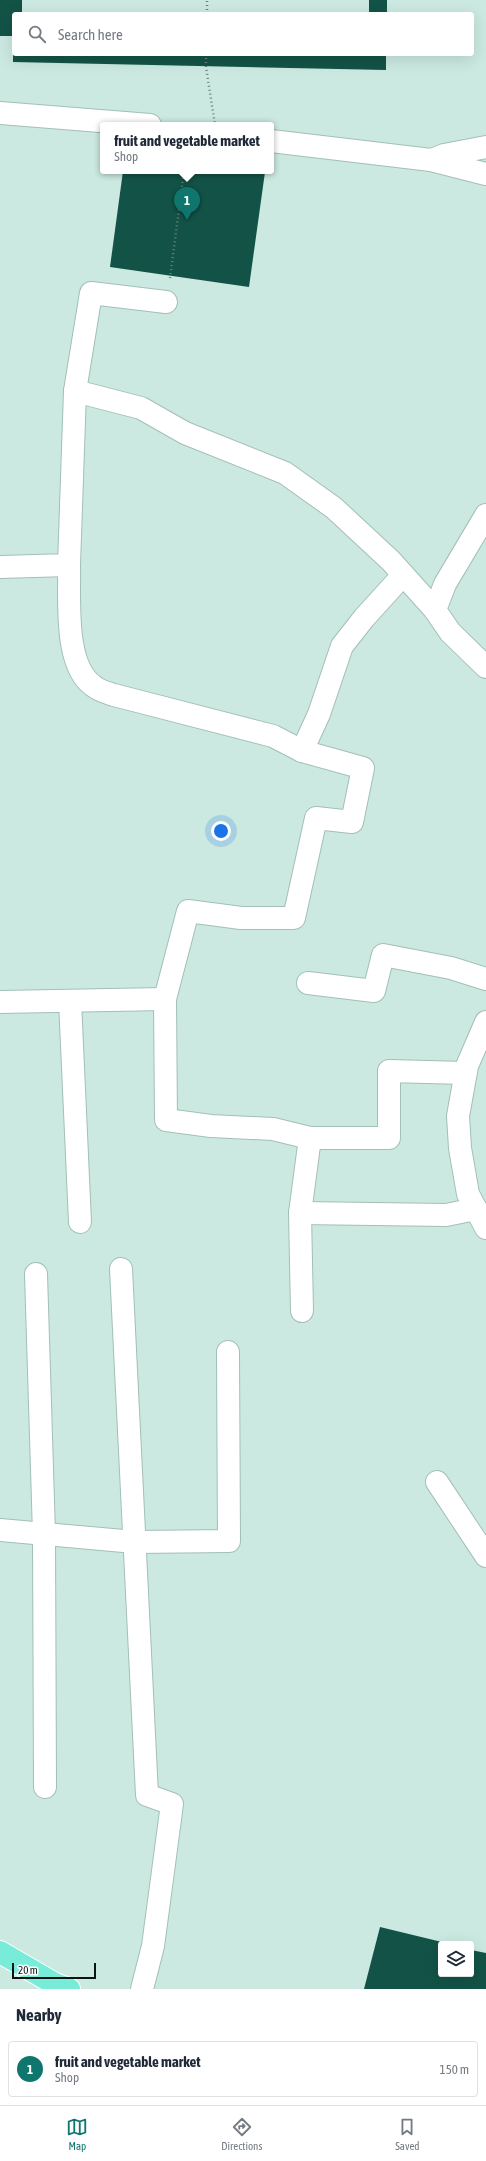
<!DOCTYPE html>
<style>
:root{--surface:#fff;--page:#f2f2f3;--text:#1f2937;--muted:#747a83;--line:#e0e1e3;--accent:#0f766e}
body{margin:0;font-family:"Asap Condensed",sans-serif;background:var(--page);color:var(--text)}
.controls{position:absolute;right:12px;bottom:12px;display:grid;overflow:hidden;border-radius:4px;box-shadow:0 4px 16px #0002}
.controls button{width:36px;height:36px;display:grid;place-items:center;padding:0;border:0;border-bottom:1px solid var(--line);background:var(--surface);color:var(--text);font:20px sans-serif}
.scale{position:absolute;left:12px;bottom:10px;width:84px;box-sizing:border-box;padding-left:4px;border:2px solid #0a1512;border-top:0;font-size:11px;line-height:14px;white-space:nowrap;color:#0a1512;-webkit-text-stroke:3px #fff;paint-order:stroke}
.you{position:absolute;left:221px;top:831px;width:14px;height:14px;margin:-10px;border:3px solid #fff;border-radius:50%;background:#1a73e8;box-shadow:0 0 0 6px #1a73e833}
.badge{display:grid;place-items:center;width:26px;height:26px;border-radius:50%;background:var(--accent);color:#fff;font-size:13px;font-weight:700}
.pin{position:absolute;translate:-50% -33px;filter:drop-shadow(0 1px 2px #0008)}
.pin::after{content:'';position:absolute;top:21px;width:14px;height:12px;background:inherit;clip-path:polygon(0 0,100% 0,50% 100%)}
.popup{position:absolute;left:100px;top:122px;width:174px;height:52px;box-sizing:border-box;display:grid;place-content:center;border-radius:4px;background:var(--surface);filter:drop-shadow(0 1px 3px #0005);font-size:13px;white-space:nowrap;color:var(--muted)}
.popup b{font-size:15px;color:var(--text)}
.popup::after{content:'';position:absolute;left:50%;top:100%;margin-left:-8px;border:8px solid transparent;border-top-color:var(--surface)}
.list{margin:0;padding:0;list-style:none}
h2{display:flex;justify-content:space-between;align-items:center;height:52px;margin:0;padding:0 16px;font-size:17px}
h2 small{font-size:13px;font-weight:400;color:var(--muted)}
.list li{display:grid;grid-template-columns:26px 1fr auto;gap:12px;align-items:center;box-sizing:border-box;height:56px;margin:0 8px 8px;padding:0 8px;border:1px solid var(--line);border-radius:4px}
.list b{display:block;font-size:15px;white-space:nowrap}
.list p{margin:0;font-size:13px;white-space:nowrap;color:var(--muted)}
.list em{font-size:13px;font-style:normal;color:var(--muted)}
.icon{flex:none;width:22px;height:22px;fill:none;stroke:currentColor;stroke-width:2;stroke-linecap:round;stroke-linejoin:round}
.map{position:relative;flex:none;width:486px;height:1989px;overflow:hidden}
.search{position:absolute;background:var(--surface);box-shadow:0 4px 16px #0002;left:12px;right:12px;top:12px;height:44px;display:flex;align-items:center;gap:10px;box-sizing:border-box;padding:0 14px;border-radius:4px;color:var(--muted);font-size:15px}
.sheet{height:116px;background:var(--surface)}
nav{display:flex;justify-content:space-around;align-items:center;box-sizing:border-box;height:56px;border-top:1px solid var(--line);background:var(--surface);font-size:11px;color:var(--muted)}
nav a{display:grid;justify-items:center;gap:2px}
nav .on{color:var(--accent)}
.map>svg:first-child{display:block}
.building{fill:#135347}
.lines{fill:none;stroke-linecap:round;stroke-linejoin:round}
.minor-casing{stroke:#a3bfb7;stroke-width:24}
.major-casing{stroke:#fff;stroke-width:24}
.path{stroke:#6a7f79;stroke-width:2.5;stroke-dasharray:1 3;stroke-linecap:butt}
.minor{stroke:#fff;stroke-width:22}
.major{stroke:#79ecd9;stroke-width:22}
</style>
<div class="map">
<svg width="486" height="1989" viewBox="0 0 486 1989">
<rect width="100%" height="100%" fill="#cbe9e1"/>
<g class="building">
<path d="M0,0H22V14H14V36H0Z"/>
<rect x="369" y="0" width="18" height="14"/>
<path d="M13,54H386V70L13,62Z"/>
<path d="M123,171L265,172L249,287L110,267Z"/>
<path d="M380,1927L446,1943L441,1944V1974H471V1950L486,1953V1989H364Z"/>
</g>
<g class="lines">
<defs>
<g id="minor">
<path d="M0,113L150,125"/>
<path d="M271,141L431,160L486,174"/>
<path d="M432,160L444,155L486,147"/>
<path d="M75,391L141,408L185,433L285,473L334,508L391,561L435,610"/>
<path d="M486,515L445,584L435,610L450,632L486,667"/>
<path d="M69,565C70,598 63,667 95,687C100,691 108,693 114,695L273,736L302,751"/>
<path d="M0,567L69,565L75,391L91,293L166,302"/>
<path d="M308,983L374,991L383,955L451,968L486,979"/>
<path d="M70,1001L80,1222"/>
<path d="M0,1002L165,999"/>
<path d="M486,1022L467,1066L458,1116L460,1148L468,1194L486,1228"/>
<path d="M310,1138L273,1129L211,1126L166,1120L165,999L188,911L241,918H294L316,818L352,822L363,768L302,751L319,714L342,646L364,618L403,575"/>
<path d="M300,1213L446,1215L476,1209"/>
<path d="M121,1269L147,1795L172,1804L153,1946L142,1989"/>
<path d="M36,1274L44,1534L45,1787"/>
<path d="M302,1311L300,1213L310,1138H389V1071L465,1073"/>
<path d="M437,1482L486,1556"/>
<path d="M0,1530L135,1542L229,1541L228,1352"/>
</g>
<path id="major" d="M0,1952L55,1984L69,1989"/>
</defs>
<use href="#minor" class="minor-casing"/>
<use href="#major" class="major-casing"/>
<g class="path">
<path d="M207,14V0"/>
<path d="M206,54V67L215,125"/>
<path d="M170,278L184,171"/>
</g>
<use href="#minor" class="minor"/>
<use href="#major" class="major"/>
</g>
</svg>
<div class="controls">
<button><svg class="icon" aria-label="layers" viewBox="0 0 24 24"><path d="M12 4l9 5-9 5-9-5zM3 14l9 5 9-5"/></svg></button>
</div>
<div class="scale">20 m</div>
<div class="you"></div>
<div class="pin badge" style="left:187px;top:220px">1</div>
<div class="popup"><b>fruit and vegetable market</b>Shop</div>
<div class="search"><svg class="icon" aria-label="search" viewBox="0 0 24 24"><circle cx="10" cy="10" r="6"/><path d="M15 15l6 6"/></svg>Search here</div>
</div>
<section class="sheet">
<h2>Nearby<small></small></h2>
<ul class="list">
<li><span class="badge">1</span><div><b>fruit and vegetable market</b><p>Shop</p></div><em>150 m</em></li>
</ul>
</section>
<nav>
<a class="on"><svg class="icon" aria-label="map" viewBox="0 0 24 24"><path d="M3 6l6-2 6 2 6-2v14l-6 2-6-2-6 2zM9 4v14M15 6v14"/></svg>Map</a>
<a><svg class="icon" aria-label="directions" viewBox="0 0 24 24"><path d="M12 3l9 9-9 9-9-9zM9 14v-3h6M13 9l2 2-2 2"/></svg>Directions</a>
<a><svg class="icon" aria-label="saved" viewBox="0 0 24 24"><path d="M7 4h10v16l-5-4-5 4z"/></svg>Saved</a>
</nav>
